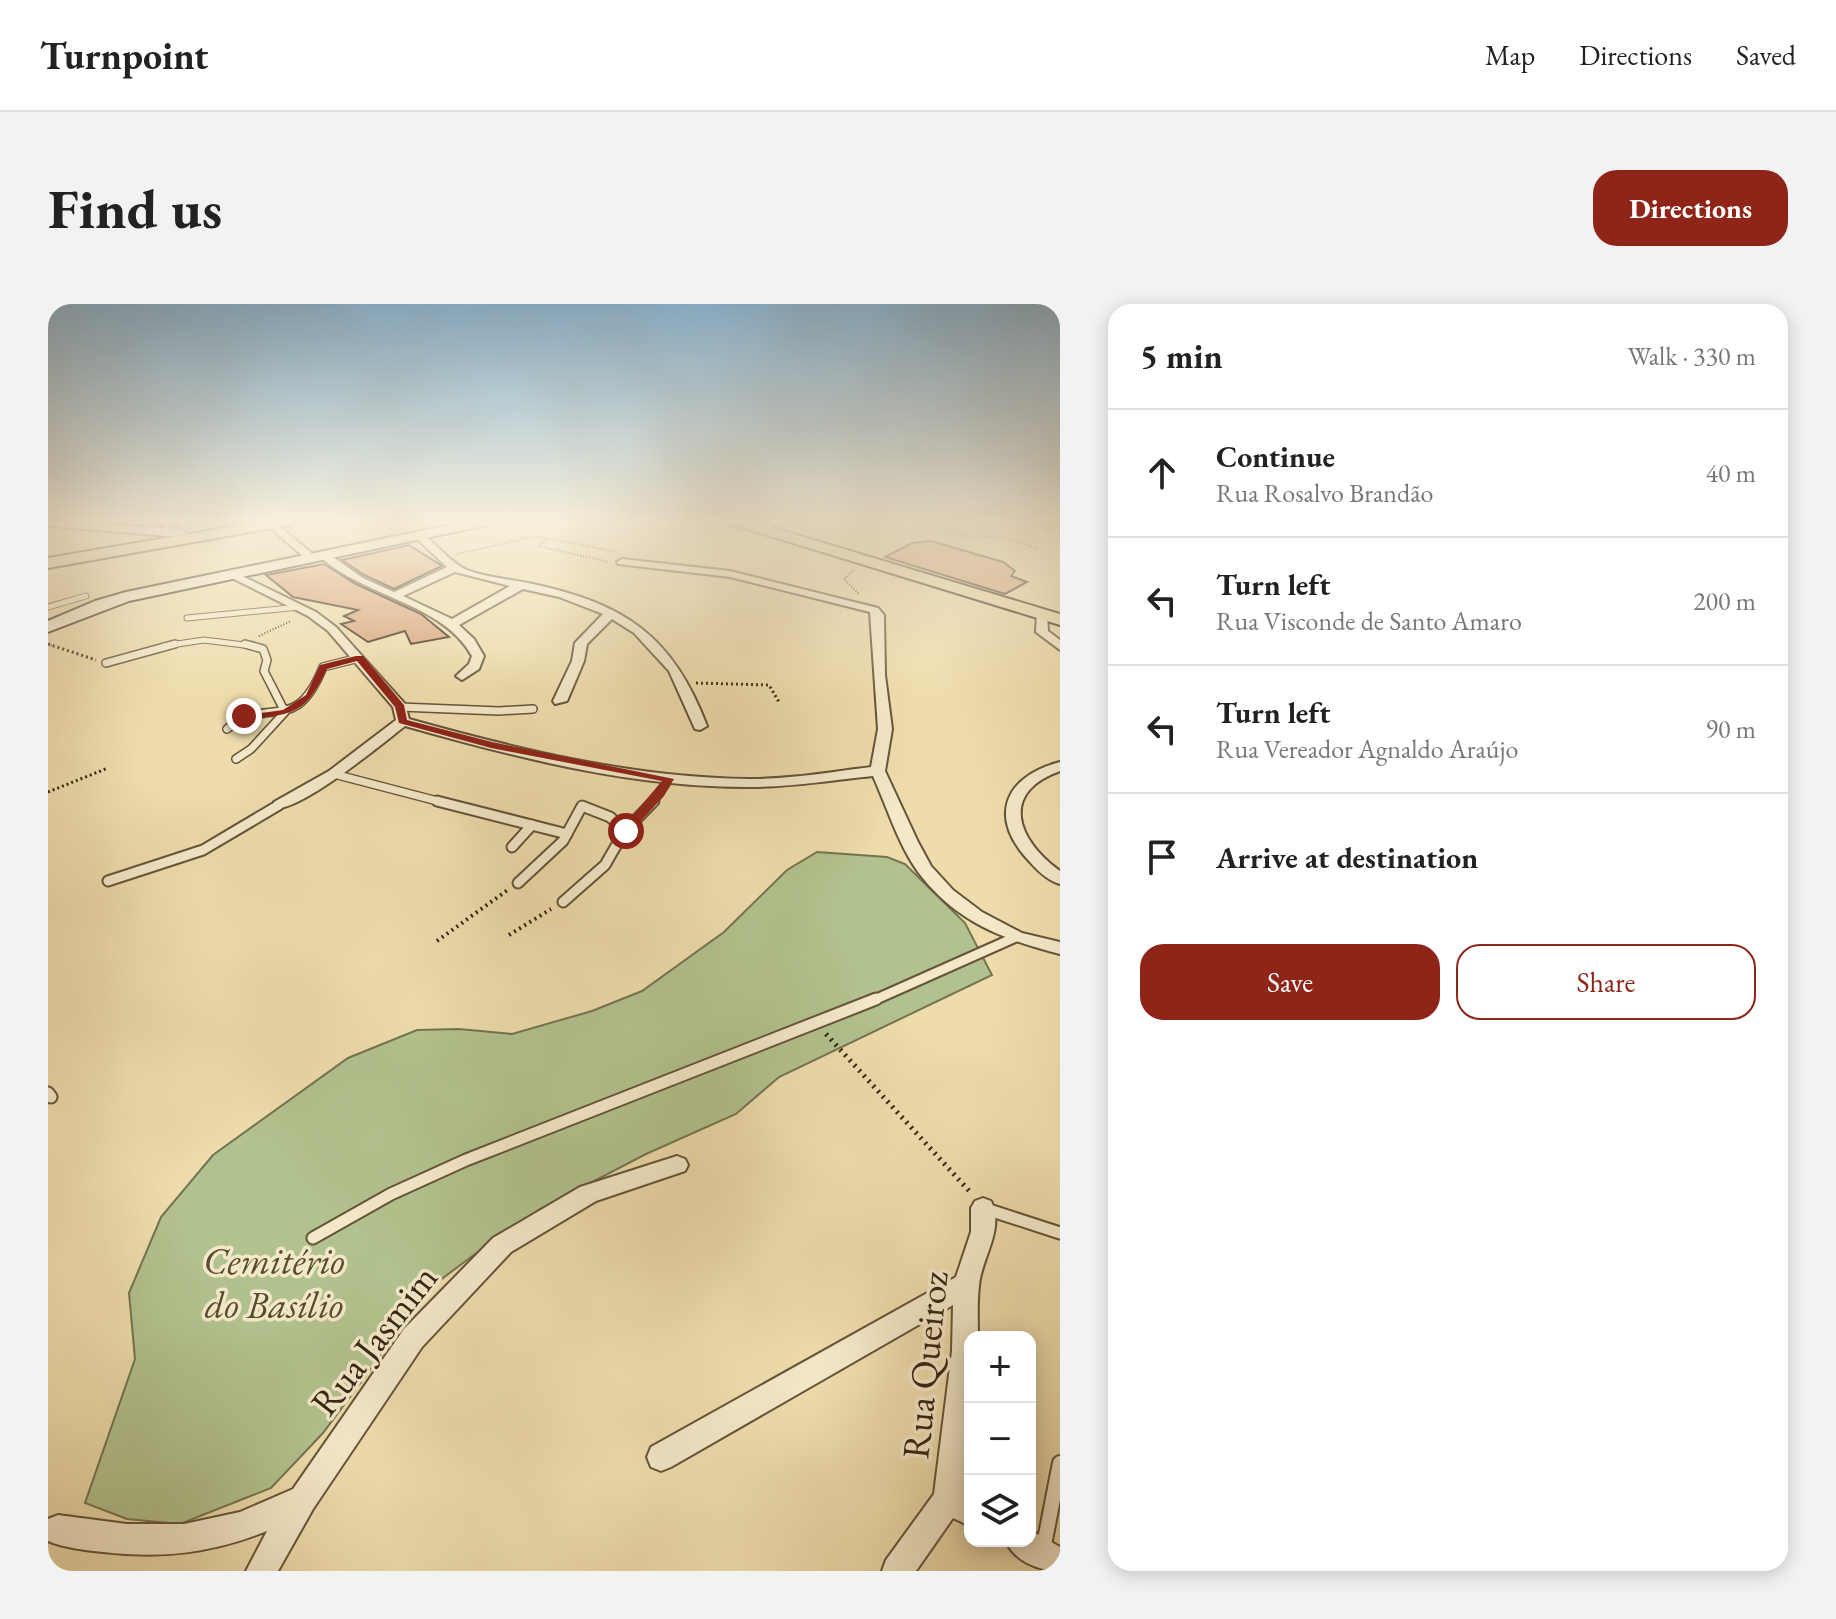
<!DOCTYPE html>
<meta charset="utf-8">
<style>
:root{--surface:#fff;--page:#f2f2f2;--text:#222;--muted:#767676;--line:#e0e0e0;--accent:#8f2418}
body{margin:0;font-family:"EB Garamond",serif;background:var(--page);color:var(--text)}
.controls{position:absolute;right:24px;bottom:24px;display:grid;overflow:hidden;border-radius:16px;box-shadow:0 4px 20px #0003}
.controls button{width:72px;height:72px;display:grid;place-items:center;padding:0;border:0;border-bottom:2px solid var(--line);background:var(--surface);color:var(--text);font:40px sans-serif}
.stop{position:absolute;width:24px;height:24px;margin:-18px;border:6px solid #8f2418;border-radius:50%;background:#fff}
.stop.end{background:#8f2418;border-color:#fff;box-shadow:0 2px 8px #0008}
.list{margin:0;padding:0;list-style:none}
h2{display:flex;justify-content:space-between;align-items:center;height:104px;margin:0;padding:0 32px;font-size:34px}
h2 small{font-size:26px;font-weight:400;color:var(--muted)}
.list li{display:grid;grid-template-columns:52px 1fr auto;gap:24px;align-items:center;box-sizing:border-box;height:128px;padding:0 32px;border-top:2px solid var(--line)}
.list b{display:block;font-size:30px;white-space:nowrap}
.list p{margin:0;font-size:26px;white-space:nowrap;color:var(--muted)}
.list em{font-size:26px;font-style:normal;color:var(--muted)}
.actions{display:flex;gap:16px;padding:24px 32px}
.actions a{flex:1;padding:18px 0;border:2px solid var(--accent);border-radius:24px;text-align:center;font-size:28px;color:var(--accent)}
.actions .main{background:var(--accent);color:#fff}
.icon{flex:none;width:44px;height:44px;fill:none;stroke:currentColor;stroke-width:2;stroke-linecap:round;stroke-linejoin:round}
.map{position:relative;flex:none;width:1012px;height:1267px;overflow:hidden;border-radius:24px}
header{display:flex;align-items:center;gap:48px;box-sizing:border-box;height:112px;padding:0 40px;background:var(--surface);border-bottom:2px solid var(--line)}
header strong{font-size:38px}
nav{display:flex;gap:44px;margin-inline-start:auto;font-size:28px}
.intro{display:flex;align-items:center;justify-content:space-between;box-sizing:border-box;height:192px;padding:0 48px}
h1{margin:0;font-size:56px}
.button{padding:20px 36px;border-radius:24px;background:var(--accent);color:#fff;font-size:28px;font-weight:700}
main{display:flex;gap:48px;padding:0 48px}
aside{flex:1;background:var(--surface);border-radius:24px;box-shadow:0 4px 20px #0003}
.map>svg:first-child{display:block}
.green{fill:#b2c28e;stroke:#747450;stroke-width:2}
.building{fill:#d9a47a;stroke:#362612;stroke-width:2}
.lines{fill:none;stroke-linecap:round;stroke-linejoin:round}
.lane-far4-casing{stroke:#645438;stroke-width:7}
.lane-far3-casing{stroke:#645438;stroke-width:10}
.lane-far2-casing{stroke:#645438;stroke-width:13}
.lane-far1-casing{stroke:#645438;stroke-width:15}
.lane-casing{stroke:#645438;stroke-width:18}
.street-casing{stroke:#645438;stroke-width:4}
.secondary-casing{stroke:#362612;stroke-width:4}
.primary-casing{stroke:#362612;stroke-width:4}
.path-far3{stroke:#362612;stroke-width:2;stroke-dasharray:1 2;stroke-linecap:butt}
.path-far2{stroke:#362612;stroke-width:3;stroke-dasharray:2 3;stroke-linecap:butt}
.path-far1{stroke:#362612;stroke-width:4;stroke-dasharray:2 4;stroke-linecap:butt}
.path{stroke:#362612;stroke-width:5;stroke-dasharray:2 5;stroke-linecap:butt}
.lane-far4{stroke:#f4e8c9;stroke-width:5}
.lane-far3{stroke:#f4e8c9;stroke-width:7}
.lane-far2{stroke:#f4e8c9;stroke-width:9}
.lane-far1{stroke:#f4e8c9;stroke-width:11}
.lane{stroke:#f4e8c9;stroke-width:14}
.street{fill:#f4e8c9;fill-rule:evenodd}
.secondary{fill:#f4e8c9;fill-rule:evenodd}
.primary{fill:#eedcac;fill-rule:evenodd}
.route{fill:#8f2418}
.labels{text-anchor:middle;stroke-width:7;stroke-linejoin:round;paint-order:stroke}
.near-park-label{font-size:38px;font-style:italic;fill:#554d31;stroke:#f4e8c9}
.near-street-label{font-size:38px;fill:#362612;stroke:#f4e8c9}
</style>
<header>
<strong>Turnpoint</strong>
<nav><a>Map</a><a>Directions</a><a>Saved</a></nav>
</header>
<div class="intro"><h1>Find us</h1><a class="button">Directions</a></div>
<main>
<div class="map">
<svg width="1012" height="1267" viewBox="0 0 1012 1267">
<rect width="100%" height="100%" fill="#eedcac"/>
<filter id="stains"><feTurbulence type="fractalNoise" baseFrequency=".0025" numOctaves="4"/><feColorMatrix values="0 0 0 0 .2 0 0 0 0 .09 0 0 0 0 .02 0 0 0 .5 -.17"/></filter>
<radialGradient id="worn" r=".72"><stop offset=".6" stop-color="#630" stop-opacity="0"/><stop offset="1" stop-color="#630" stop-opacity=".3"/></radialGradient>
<path class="green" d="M769,548L839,553L857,560L917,619L944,671L731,773L688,810L598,850L494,904L427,950L367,995L328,1058L275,1129L223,1184L132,1220L79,1215L37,1199L87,1055L81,989L113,913L165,851L300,754L369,726L411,725L464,730L544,707L594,687L676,628L739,566Z"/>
<g class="building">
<path d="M883,237L955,258L967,267L963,272L979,278L957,290L837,253L864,239Z"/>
<path d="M361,241L394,262L346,285L316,271L294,256Z"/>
<path d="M276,260L308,280L373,310L401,333L363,340L357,327L320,338L293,320L306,317L296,312L310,306L245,293L218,271Z"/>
</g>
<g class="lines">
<defs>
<g id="lane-far4">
<path d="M117,217L121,221L117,228"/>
<path d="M0,303L38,292"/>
<path d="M139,314L251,303"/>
<path d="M116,342L156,336L204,342"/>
</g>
<g id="lane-far3">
<path d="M58,359L127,340"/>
<path d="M352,403L451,407L485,405"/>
<path d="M179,425C221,390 247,433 275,363L311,354"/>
<path d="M188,455L203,445L237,408L216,367L219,356L215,345L197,340"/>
<path d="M286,470L397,499"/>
<path d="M604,499L621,475"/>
</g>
<g id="lane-far2">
<path d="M389,497L519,530"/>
<path d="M464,543L484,521"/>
<path d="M60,577L155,546L231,501"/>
<path d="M470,579L515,537L534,502L562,513L578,527"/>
<path d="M515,598L557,561L576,528L606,497"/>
<path d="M824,697L968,633"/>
</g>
<g id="lane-far1">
<path d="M0,789L3,793"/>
<path d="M938,905L1012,929"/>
<path d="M265,934L343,890L418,856L828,695"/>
</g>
<path id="lane" d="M995,1246L1012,1159"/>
<g id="street">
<path d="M215,217H225L267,252V256H259Z"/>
<path d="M726,217H739L713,227L708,224Z"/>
<path d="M979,217H993L1005,222L1000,225Z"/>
<path d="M371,229C389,238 399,257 419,266C440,274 463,275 485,280C577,300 625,332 659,422L652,426L647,425L621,367L586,329L564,315L539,340L536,357L519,397L507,400L505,397L524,357L527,339L555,310L511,293L475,285L411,321L426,335L436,352L431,365L414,376L408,372L421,360L424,352C395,299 315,293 270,251L279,249L315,274L346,288L399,263L368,234L366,232ZM407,268L462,282L404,315L355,292Z"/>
<path d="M574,255L682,267L830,304L836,311L837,371L844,425L837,467L870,538L883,562L905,586L934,608L974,629L1012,638V650C954,635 908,618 870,568C850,540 839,503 825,472C785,476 744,483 704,483C586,484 470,454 357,422C335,439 251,509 226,504V498L281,467L348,416L345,403L280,327L260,312L180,272V268L184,267L268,308L288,323L357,400L361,415C472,446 586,474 702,475C743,475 783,468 823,463L830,425L822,308L682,273L570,260L569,258Z"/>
<path d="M989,308L999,310L1000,327L1012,336V346L988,328Z"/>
<path d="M1012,458V467C951,489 969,536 1012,567V580C1000,577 990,567 982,558C940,514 955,473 1012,458Z"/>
<path d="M629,852L637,855L640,861L637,867L548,897L463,948L374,1043L265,1205L230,1267H198L219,1227C164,1249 114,1255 55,1248C37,1246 17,1244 0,1237V1215L10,1211L79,1220H136L192,1208L245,1185L356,1025L445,934L532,883Z"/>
<path d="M935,894L943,897C957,926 933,954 931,982C929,999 930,1016 930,1033H922V1126L916,1187L922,1191V1222L905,1214L868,1267H834L838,1256L886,1190L904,1047L905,1001L623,1163L613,1167L603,1163L599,1153L603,1143L908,973L923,928V904L927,897Z"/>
<path d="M982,1226L1012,1243V1267C991,1267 966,1257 958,1237H982Z"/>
</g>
<g id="secondary">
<path d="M0,217L132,225L139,229L132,233L0,222Z"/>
<path d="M421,217H446L439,221L81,297L0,328V317L47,297L78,288Z"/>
</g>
<g id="primary">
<path d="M217,217H248L241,221L0,264V254Z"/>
<path d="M681,217H702L1012,310V321L683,220Z"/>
</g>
</defs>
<use href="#lane-far4" class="lane-far4-casing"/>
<use href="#lane-far3" class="lane-far3-casing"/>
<use href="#lane-far2" class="lane-far2-casing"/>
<use href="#lane-far1" class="lane-far1-casing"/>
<use href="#lane" class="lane-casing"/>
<use href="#street" class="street-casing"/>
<use href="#secondary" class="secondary-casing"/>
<use href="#primary" class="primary-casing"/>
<g class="path-far3">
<path d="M857,217L917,232L959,234L991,245"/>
<path d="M933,232L963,217"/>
<path d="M499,236L490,242L561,258"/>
<path d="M409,250L488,232L569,248"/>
<path d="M806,266L796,275L811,290"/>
<path d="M211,332L243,317"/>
<path d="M0,340L5,342"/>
</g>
<g class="path-far2">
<path d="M0,340L48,356"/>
<path d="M648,379L721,381L731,398"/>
<path d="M0,488L60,464"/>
</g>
<g class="path-far1">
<path d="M461,631L503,605"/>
<path d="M389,637L461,585"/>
</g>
<path class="path" d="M778,730L923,889"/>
<use href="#lane-far4" class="lane-far4"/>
<use href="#lane-far3" class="lane-far3"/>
<use href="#lane-far2" class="lane-far2"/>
<use href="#lane-far1" class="lane-far1"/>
<use href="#lane" class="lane"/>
<use href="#street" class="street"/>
<use href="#secondary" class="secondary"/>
<use href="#primary" class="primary"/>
</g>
<linearGradient id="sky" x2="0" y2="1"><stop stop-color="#8bb6d4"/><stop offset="0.55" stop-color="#f7efda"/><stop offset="1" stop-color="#f7efda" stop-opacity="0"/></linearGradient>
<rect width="1012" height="394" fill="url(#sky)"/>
<path class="route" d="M308,352H315L356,401L359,416L444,438L626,475L616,492L582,529H574V524L614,477L443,444L351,419L347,403L309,357L279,365C257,411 245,411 196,415L192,412L235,406L258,391L272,361Z"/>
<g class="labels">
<g class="near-park-label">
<text x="226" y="970">Cemitério<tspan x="226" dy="44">do Basílio</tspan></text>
</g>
<g class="near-street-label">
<text transform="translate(326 1036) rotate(-52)" y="13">Rua Jasmim</text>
<text transform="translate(877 1061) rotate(-84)" y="13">Rua Queiroz</text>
</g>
</g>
<rect width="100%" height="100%" filter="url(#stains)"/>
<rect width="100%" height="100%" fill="url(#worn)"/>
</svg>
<div class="controls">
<button>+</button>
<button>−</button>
<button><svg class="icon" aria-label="layers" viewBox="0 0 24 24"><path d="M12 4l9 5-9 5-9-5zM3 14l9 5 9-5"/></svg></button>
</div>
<div class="stop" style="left:578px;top:527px"></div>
<div class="stop end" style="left:196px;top:412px"></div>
</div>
<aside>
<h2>5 min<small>Walk · 330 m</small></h2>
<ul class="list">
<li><svg class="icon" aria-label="ahead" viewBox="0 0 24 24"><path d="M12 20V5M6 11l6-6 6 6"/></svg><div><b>Continue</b><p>Rua Rosalvo Brandão</p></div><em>40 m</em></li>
<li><svg class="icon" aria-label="left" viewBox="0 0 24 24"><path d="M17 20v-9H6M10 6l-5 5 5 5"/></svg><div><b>Turn left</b><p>Rua Visconde de Santo Amaro</p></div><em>200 m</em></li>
<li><svg class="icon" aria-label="left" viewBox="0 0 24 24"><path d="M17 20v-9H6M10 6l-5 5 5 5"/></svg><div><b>Turn left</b><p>Rua Vereador Agnaldo Araújo</p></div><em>90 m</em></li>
<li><svg class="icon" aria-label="arrive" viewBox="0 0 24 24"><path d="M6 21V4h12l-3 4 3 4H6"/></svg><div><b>Arrive at destination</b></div></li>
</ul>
<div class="actions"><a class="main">Save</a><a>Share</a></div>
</aside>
</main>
